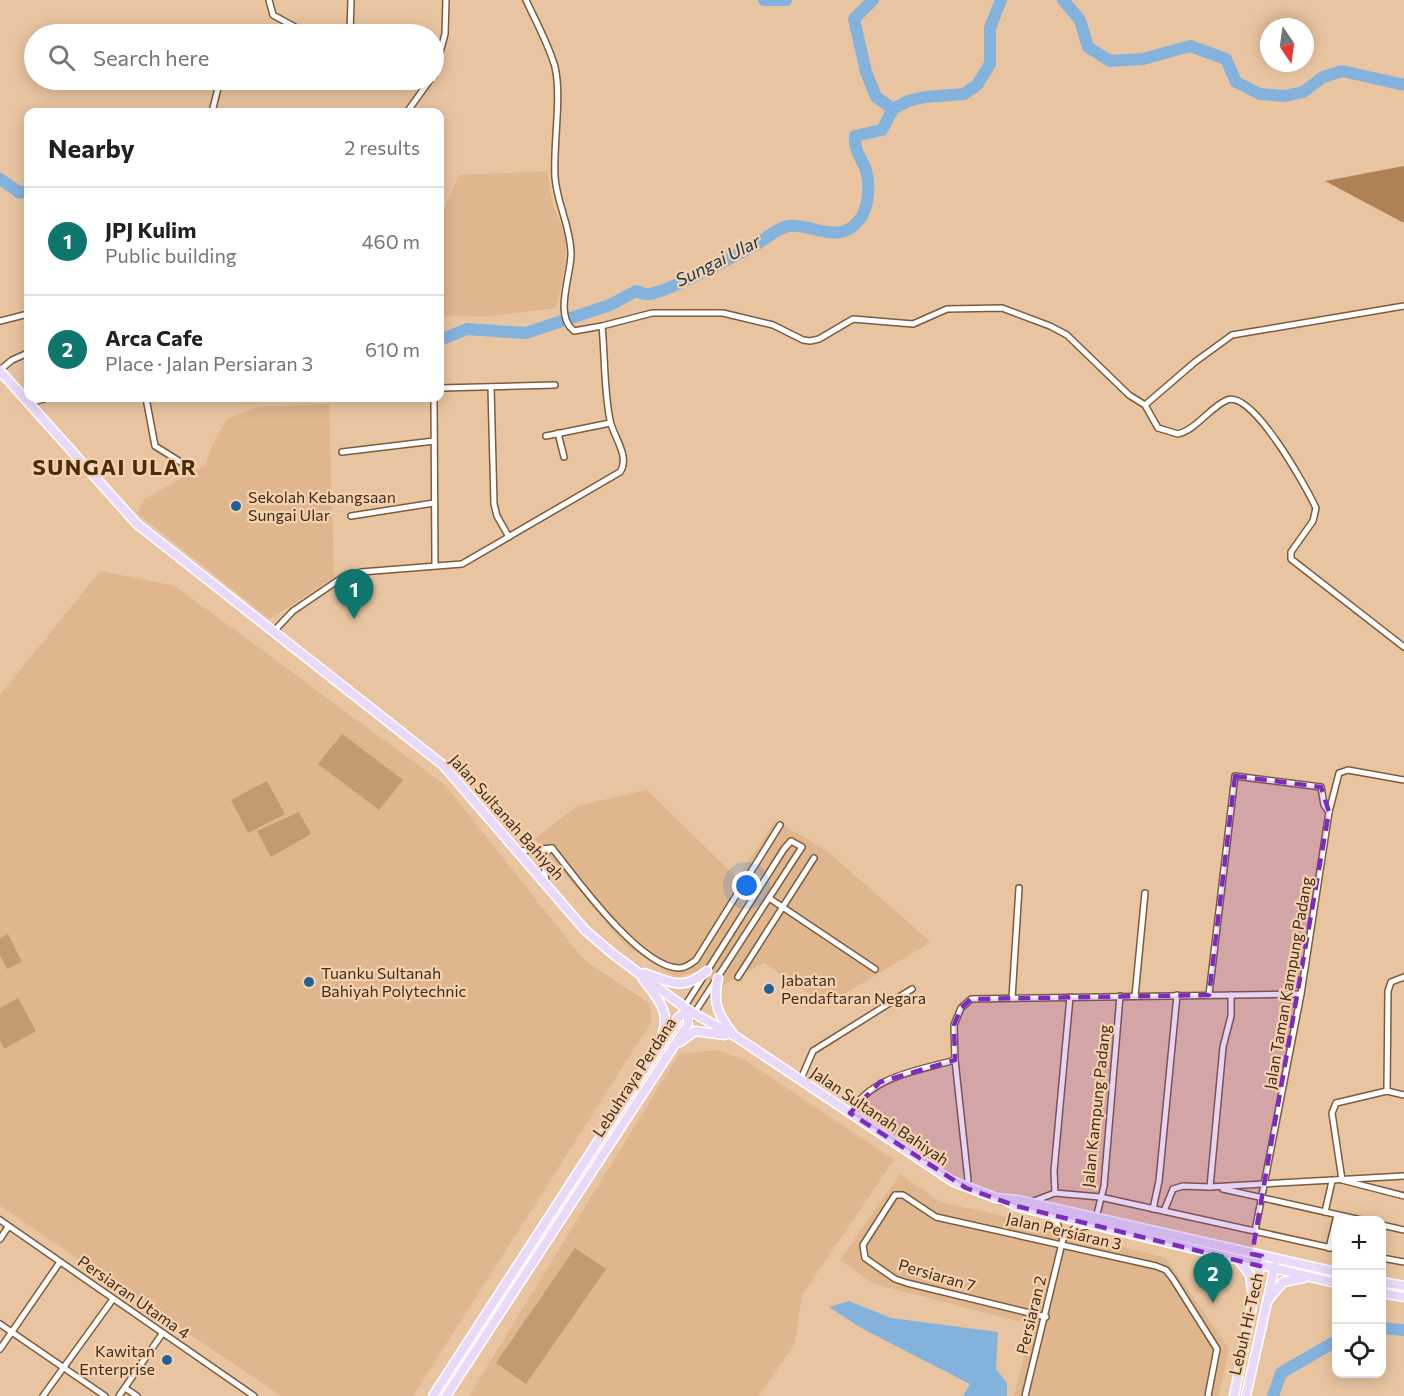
<!DOCTYPE html>
<meta charset="utf-8">
<style>
:root{--surface:#fff;--page:#f6f6f6;--text:#202124;--muted:#757577;--line:#e0e0e0;--accent:#0f766e}
body{margin:0;font-family:Commissioner,sans-serif;background:var(--page);color:var(--text)}
.controls{position:absolute;right:18px;bottom:18px;display:grid;overflow:hidden;border-radius:12px;box-shadow:0 3px 15px #0003}
.controls button{width:54px;height:54px;display:grid;place-items:center;padding:0;border:0;border-bottom:2px solid var(--line);background:var(--surface);color:var(--text);font:30px sans-serif}
.compass{position:absolute;left:1260px;top:18px;width:54px;height:54px;border-radius:50%;background:var(--surface);box-shadow:0 3px 15px #0003;rotate:167deg}
.you{position:absolute;left:747px;top:886px;width:21px;height:21px;margin:-15px;border:4px solid #fff;border-radius:50%;background:#1a73e8;box-shadow:0 0 0 9px #1a73e833}
.badge{display:grid;place-items:center;width:39px;height:39px;border-radius:50%;background:var(--accent);color:#fff;font-size:20px;font-weight:700}
.pin{position:absolute;translate:-50% -50px;filter:drop-shadow(0 2px 3px #0008)}
.pin::after{content:'';position:absolute;top:32px;width:21px;height:18px;background:inherit;clip-path:polygon(0 0,100% 0,50% 100%)}
.list{margin:0;padding:0;list-style:none}
h2{display:flex;justify-content:space-between;align-items:center;height:78px;margin:0;padding:0 24px;font-size:26px}
h2 small{font-size:20px;font-weight:400;color:var(--muted)}
.list li{display:grid;grid-template-columns:39px 1fr auto;gap:18px;align-items:center;box-sizing:border-box;height:108px;padding:0 24px;border-top:2px solid var(--line)}
.list b{display:block;font-size:22px;white-space:nowrap}
.list p{margin:0;font-size:20px;white-space:nowrap;color:var(--muted)}
.list em{font-size:20px;font-style:normal;color:var(--muted)}
.icon{flex:none;width:33px;height:33px;fill:none;stroke:currentColor;stroke-width:2;stroke-linecap:round;stroke-linejoin:round}
.map{position:relative;flex:none;width:1404px;height:1396px;overflow:hidden}
.search{position:absolute;background:var(--surface);box-shadow:0 3px 15px #0003;left:24px;top:24px;width:420px;height:66px;display:flex;align-items:center;gap:15px;box-sizing:border-box;padding:0 21px;border-radius:33px;color:var(--muted);font-size:22px}
.panel{position:absolute;background:var(--surface);box-shadow:0 3px 15px #0003;left:24px;top:108px;width:420px;height:294px;border-radius:12px}
.map>svg:first-child{display:block}
.built{fill:#dfb68e}
.green{fill:#c29b73}
.forest{fill:#ae8256}
.water{fill:#83b2dd}
.lines{fill:none;stroke-linecap:round;stroke-linejoin:round}
.river{stroke:#83b2dd;stroke-width:12}
.minor-casing{stroke:#7c5c3b;stroke-width:8}
.primary-casing{stroke:#fff;stroke-width:11}
.minor{stroke:#fff;stroke-width:5}
.primary{stroke:#e8daf8;stroke-width:8}
.marked{fill:#7b2cbf;fill-opacity:0.2;stroke:#7b2cbf;stroke-width:4.5;stroke-dasharray:12 8;stroke-linejoin:round}
.poi-dot{fill:#1f6297;stroke:#f6d1ad;stroke-width:2}
.labels{text-anchor:middle;stroke-width:4.5;stroke-linejoin:round;paint-order:stroke}
.poi-label{font-size:16px;fill:#3c2d1f;stroke:#f6d1ad;text-anchor:start}
.street-label{font-size:16px;fill:#3c2d1f;stroke:#f6d1ad}
.water-label{font-size:18px;font-style:italic;fill:#133755;stroke:#f6d1ad}
.district-label{font-size:22px;font-weight:bold;letter-spacing:1.5px;fill:#492c09;stroke:#f6d1ad}
</style>
<div class="map">
<svg width="1404" height="1396" viewBox="0 0 1404 1396">
<rect width="100%" height="100%" fill="#e9c4a0"/>
<g class="built">
<path d="M547,171L553,206L566,235L565,267L556,308L482,317L440,315V219L459,175Z"/>
<path d="M329,404L334,577L270,619L137,513L143,500L205,465L212,446L227,419L258,407Z"/>
<path d="M100,571L175,586L445,785L585,961L649,1003L652,1021L413,1396H281L0,1206V695Z"/>
<path d="M647,790L737,878L775,821L826,850L931,942L826,1005L764,963L719,987L695,972L675,977L626,946L535,839L577,806Z"/>
<path d="M717,1050L743,1059L894,1160L802,1295L795,1343L759,1396H469L679,1054Z"/>
<path d="M900,1174L940,1202L1017,1219L1166,1258L1229,1349L1219,1396H1014L1032,1325L875,1284L840,1260Z"/>
</g>
<g class="green">
<path d="M342,734L403,780L379,810L318,764Z"/>
<path d="M267,781L285,814L248,833L231,800Z"/>
<path d="M299,812L311,834L271,857L257,831Z"/>
<path d="M8,934L22,962L7,969L0,955V938Z"/>
<path d="M18,998L36,1031L4,1049L0,1041V1008Z"/>
<path d="M575,1248L606,1269L526,1384L496,1363Z"/>
</g>
<path class="forest" d="M1404,166V223L1325,181Z"/>
<path class="water" d="M849,1301L891,1318L998,1332L996,1369L1007,1383V1396H963L970,1384L861,1328L829,1307Z"/>
<g class="lines">
<g class="river">
<path d="M764,0H786"/>
<path d="M873,0L854,19L866,72L876,97L893,109"/>
<path d="M1063,0L1080,20L1088,47L1110,61L1143,59L1190,46L1226,59L1236,82L1260,94L1285,96L1303,92L1323,77L1342,71L1404,85"/>
<path d="M893,109L908,101L925,97L964,94L977,85L990,64V28L1001,0"/>
<path d="M0,179L20,193L28,190"/>
<path d="M440,337L445,338L467,329L526,333L610,305L636,291C640,292 645,295 649,294C667,293 738,254 757,244C767,238 777,228 789,226C813,223 839,247 860,219C869,208 870,183 866,170C861,157 854,151 855,136L882,130L893,109"/>
<path d="M1382,1328L1404,1330"/>
<path d="M1273,1396L1281,1373L1336,1341"/>
</g>
<defs>
<g id="minor">
<path d="M269,0L273,15L295,27"/>
<path d="M526,0C536,22 549,45 555,67C562,97 553,144 555,177C557,204 570,225 571,252C572,274 553,315 574,331L602,326L652,313H723L773,325L803,340L810,341L819,339L853,319L913,324L947,309L1002,308L1050,326L1067,335L1129,395L1145,405L1195,362L1232,335L1404,306"/>
<path d="M350,34L351,0"/>
<path d="M434,75L445,34L446,0"/>
<path d="M212,112L220,80"/>
<path d="M407,112L430,80"/>
<path d="M0,321L28,314"/>
<path d="M0,370L12,360L28,353"/>
<path d="M491,387L494,504L497,516L509,537"/>
<path d="M440,388L555,385"/>
<path d="M146,398L155,446L187,466"/>
<path d="M342,398H358"/>
<path d="M434,398L435,565"/>
<path d="M30,403L47,398"/>
<path d="M1145,405L1158,428L1178,434C1197,429 1209,408 1227,400C1253,390 1306,487 1316,508L1313,521L1291,552V559L1404,647"/>
<path d="M558,433L564,457"/>
<path d="M546,436L610,423"/>
<path d="M342,452L434,441"/>
<path d="M351,516L434,503"/>
<path d="M273,632L293,611L343,577L361,572L462,564L620,472C630,458 615,438 611,424C604,398 605,355 602,326"/>
<path d="M1329,812L1339,773L1348,770L1404,780"/>
<path d="M552,848C575,877 640,968 679,968C686,968 690,964 696,960L780,825"/>
<path d="M520,851L552,848L543,855L546,882"/>
<path d="M769,898L875,969"/>
<path d="M738,977L814,858"/>
<path d="M1404,977L1391,982L1388,991L1387,1091L1336,1103L1332,1113L1342,1180L1404,1196"/>
<path d="M1209,995L1235,776L1321,787L1324,805L1329,812L1301,994L1255,1231"/>
<path d="M1135,996L1145,893"/>
<path d="M1070,997L1054,1171L1055,1193L1100,1197L1336,1249"/>
<path d="M1012,998L1019,888"/>
<path d="M683,1009L784,849L791,841L802,847L688,1023"/>
<path d="M800,1081L813,1051L912,989"/>
<path d="M1387,1091L1404,1095"/>
<path d="M850,1113C872,1076 916,1071 955,1060"/>
<path d="M1210,1187L1223,1047L1231,1016V995"/>
<path d="M966,1188L968,1180L955,1060L954,1025L961,1008L971,999L1301,994"/>
<path d="M1223,1189L1361,1220"/>
<path d="M1031,1202L1055,1193"/>
<path d="M1153,1209L1159,1181L1177,995"/>
<path d="M1164,1211L1173,1189L1183,1186L1210,1187L1404,1176"/>
<path d="M1325,1212L1332,1181"/>
<path d="M1096,1218L1104,1186L1120,996"/>
<path d="M0,1220L254,1396"/>
<path d="M1382,1225L1404,1230"/>
<path d="M0,1239L8,1227"/>
<path d="M1063,1239L1075,1228L1087,1226"/>
<path d="M1329,1248L1337,1215"/>
<path d="M1382,1258L1404,1262"/>
<path d="M1046,1317L907,1283L895,1279L865,1258L863,1245L895,1195H903L936,1217L1156,1266L1166,1270L1173,1279L1217,1349L1208,1396"/>
<path d="M0,1324L105,1396"/>
<path d="M0,1349L60,1262"/>
<path d="M125,1388L137,1396"/>
<path d="M43,1396L113,1299"/>
<path d="M119,1396L162,1334"/>
<path d="M1025,1396L1063,1239L1057,1223L1049,1215"/>
</g>
<g id="primary">
<path d="M0,371L137,524L443,765L585,930L613,954L688,1010L738,1038L952,1181L996,1198L1018,1200L1336,1272"/>
<path d="M644,973C670,982 683,992 707,971"/>
<path d="M718,978C712,1002 718,1015 733,1034"/>
<path d="M643,979C658,999 671,1011 662,1036"/>
<path d="M680,1042L695,1031L725,1035"/>
<path d="M1007,1201L1016,1206L1336,1283"/>
<path d="M1240,1262L1250,1275L1252,1290"/>
<path d="M1382,1282L1404,1286"/>
<path d="M1382,1293L1404,1297"/>
<path d="M1268,1300L1283,1282L1304,1278"/>
<path d="M433,1396L678,1018L688,1010"/>
<path d="M446,1396L688,1024V1010"/>
<path d="M1234,1396L1261,1262"/>
<path d="M1246,1396L1275,1266"/>
</g>
</defs>
<use href="#minor" class="minor-casing"/>
<use href="#primary" class="primary-casing"/>
<use href="#minor" class="minor"/>
<use href="#primary" class="primary"/>
</g>
<path class="marked" d="M1235,776L1321,787L1329,812L1252,1254L1262,1256L1260,1266L1016,1206L966,1188L850,1113L880,1082L955,1060L954,1025L961,1008L971,999L1209,995Z"/>
<g class="poi-dot">
<circle cx="236" cy="506" r="6"/>
<circle cx="309" cy="982" r="6"/>
<circle cx="769" cy="989" r="6"/>
<circle cx="167" cy="1360" r="6"/>
</g>
<g class="labels">
<g class="poi-label">
<text x="248" y="503">Sekolah Kebangsaan<tspan x="248" dy="18">Sungai Ular</tspan></text>
<text x="321" y="979">Tuanku Sultanah<tspan x="321" dy="18">Bahiyah Polytechnic</tspan></text>
<text x="781" y="986">Jabatan<tspan x="781" dy="18">Pendaftaran Negara</tspan></text>
<text x="155" y="1357" text-anchor="end">Kawitan<tspan x="155" dy="18">Enterprise</tspan></text>
</g>
<g class="street-label">
<text transform="translate(507 817) rotate(48)" y="6">Jalan Sultanah Bahiyah</text>
<text transform="translate(1288 983) rotate(-80)" y="6">Jalan Taman Kampung Padang</text>
<text transform="translate(634 1077) rotate(-57)" y="6">Lebuhraya Perdana</text>
<text transform="translate(1096 1106) rotate(-84)" y="6">Jalan Kampung Padang</text>
<text transform="translate(880 1116) rotate(34)" y="6">Jalan Sultanah Bahiyah</text>
<text transform="translate(1064 1231) rotate(13)" y="6">Jalan Persiaran 3</text>
<text transform="translate(937 1275) rotate(16)" y="6">Persiaran 7</text>
<text transform="translate(134 1297) rotate(35)" y="6">Persiaran Utama 4</text>
<text transform="translate(1031 1315) rotate(-76)" y="6">Persiaran 2</text>
<text transform="translate(1246 1324) rotate(-77)" y="6">Lebuh Hi-Tech</text>
</g>
<g class="water-label">
<text transform="translate(718 261) rotate(-27)" y="6">Sungai Ular</text>
</g>
<g class="district-label">
<text x="115" y="475">SUNGAI ULAR</text>
</g>
</g>
</svg>
<div class="controls">
<button>+</button>
<button>−</button>
<button><svg class="icon" aria-label="locate" viewBox="0 0 24 24"><circle cx="12" cy="12" r="6"/><path d="M12 2v4M12 18v4M2 12h4M18 12h4"/></svg></button>
</div>
<svg class="compass" viewBox="-18 -18 36 36"><path d="M0-13l5 13h-10z" fill="#e53935"/><path d="M0 13l5-13h-10z" fill="#757577"/></svg>
<div class="you"></div>
<div class="pin badge" style="left:354px;top:619px">1</div>
<div class="pin badge" style="left:1213px;top:1303px">2</div>
<div class="search"><svg class="icon" aria-label="search" viewBox="0 0 24 24"><circle cx="10" cy="10" r="6"/><path d="M15 15l6 6"/></svg>Search here</div>
<section class="panel">
<h2>Nearby<small>2 results</small></h2>
<ul class="list">
<li><span class="badge">1</span><div><b>JPJ Kulim</b><p>Public building</p></div><em>460 m</em></li>
<li><span class="badge">2</span><div><b>Arca Cafe</b><p>Place · Jalan Persiaran 3</p></div><em>610 m</em></li>
</ul>
</section>
</div>
